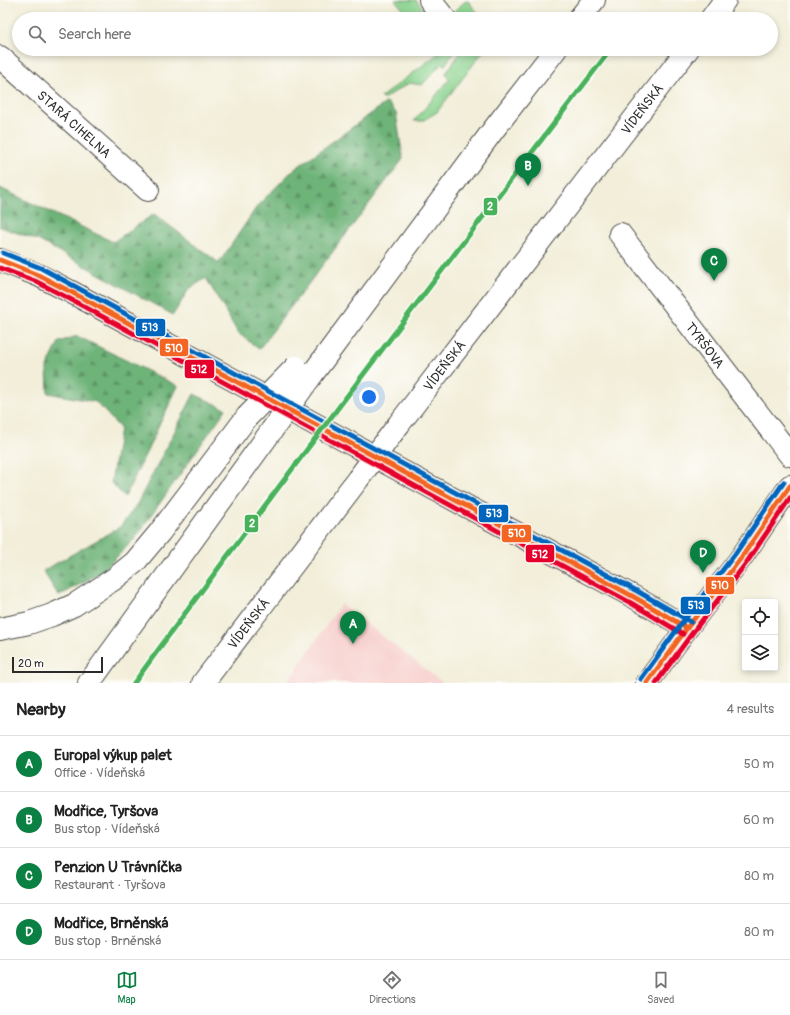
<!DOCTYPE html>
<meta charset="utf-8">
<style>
:root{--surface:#fff;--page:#f6f6f6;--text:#222;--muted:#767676;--line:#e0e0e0;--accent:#0b8043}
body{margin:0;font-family:Pangolin,sans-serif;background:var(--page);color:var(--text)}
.controls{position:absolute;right:12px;bottom:12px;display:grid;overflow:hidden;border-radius:4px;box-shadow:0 2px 6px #0003}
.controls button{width:36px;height:36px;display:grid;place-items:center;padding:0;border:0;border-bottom:1px solid var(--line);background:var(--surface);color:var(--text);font:20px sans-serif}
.scale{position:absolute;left:12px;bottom:10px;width:91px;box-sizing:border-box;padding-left:4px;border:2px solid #2b2b2b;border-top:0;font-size:11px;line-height:14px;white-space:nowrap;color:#2b2b2b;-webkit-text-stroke:3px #fdfcf7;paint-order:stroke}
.you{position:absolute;left:369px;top:397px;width:14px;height:14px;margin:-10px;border:3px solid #fff;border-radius:50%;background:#1a73e8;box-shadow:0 0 0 6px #1a73e833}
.badge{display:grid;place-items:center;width:26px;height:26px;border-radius:50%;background:var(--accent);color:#fff;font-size:13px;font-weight:700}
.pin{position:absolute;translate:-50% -33px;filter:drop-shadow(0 1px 2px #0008)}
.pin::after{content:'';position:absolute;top:21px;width:14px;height:12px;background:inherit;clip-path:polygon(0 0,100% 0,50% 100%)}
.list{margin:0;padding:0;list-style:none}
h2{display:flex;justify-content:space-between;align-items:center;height:52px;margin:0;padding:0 16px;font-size:17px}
h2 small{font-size:13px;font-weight:400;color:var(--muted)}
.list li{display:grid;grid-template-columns:26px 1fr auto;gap:12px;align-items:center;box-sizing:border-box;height:56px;padding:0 16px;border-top:1px solid var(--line)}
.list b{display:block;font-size:15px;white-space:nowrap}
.list p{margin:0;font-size:13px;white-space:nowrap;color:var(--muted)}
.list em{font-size:13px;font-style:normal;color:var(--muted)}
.icon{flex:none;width:22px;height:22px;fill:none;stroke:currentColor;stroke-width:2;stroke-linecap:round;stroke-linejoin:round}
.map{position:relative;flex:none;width:790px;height:683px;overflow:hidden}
.search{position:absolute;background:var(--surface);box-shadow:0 2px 6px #0003;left:12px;right:12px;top:12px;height:44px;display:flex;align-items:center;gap:10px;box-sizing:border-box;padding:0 14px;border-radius:22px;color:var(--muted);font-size:15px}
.sheet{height:276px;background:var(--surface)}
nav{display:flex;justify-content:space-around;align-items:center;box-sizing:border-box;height:56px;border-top:1px solid var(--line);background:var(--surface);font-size:11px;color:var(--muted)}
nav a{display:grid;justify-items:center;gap:2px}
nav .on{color:var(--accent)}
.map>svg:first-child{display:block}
.built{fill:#f7d0ce}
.grass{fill:#89d28e;stroke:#5a7e5c}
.forest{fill:url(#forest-firs);stroke:#4c7052}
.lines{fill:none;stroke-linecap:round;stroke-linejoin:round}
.minor-casing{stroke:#494845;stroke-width:24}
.highway-casing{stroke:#494845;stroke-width:24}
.minor{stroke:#fff;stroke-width:22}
.highway{stroke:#fff;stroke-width:22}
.highway-bridge-casing{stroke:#494845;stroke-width:24;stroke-linecap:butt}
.highway-bridge{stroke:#fff;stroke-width:22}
.bus-1-casing{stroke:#fdfcf7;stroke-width:8}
.bus-2-casing{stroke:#fdfcf7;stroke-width:8}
.bus-3-casing{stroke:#fdfcf7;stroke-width:8}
.bus-1{stroke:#f26522;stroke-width:5}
.bus-2{stroke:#e4002b;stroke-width:5}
.bus-3{stroke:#0065bd;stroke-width:5}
.tram-1-casing{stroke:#fdfcf7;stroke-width:8}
.tram-1{stroke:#48b25a;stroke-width:5}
.labels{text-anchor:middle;stroke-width:3;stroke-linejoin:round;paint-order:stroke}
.street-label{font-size:13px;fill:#2b2b2b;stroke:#fdfcf7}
.line-badge{stroke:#fdfcf7;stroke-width:1.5}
.badge-label{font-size:11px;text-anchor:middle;font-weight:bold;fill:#fff}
</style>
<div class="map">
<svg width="790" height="683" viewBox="0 0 790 683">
<defs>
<pattern id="forest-firs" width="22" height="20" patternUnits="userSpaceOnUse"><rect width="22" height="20" fill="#6eb479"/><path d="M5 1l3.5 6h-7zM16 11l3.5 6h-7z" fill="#5b9363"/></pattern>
</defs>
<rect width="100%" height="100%" fill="#fdfcf7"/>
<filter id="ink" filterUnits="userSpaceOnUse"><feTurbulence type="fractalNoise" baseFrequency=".025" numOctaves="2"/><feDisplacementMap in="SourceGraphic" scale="8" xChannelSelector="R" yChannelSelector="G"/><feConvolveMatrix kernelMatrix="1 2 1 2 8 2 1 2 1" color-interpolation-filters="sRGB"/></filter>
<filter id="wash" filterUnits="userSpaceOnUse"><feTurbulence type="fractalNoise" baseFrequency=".012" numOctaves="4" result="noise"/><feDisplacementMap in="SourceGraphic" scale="16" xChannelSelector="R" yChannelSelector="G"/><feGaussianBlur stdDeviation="0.9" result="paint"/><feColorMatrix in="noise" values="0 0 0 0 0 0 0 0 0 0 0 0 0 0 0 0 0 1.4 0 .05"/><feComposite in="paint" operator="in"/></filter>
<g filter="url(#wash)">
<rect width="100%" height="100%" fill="#f2eed9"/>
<path class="built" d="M341,604L443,683H287Z"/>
<g class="grass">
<path d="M395,0H416L431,19H411Z"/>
<path d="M467,0L478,13L476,19L471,18L470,19H461L454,11Z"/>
<path d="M436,49H456L445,65L442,63L422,85L409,83L383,99L381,97L439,53Z"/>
<path d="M463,49H485L437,112L422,121H414L449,80L446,73Z"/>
</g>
<g class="forest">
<path d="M387,102L396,113L403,159L259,349L238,333L206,278L189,289L173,315L38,240L0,227V188L113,242L154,214L219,263L258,205L292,171Z"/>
<path d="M77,336L178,386L125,497L111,483L120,428L96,402L48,393L47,367L59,342Z"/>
<path d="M194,394L226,409L136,537L102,572L59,596L43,571L120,527L137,504Z"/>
</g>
</g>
<g filter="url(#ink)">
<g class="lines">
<defs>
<g id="minor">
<path d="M430,0L445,19"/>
<path id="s1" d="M0,57L148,190"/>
<path id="s2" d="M620,234L790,455"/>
<path d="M0,260L38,275L73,293L634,597L687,628"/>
<path d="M647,683L687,628L741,558L790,486"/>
</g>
<g id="highway">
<path d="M579,19L594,0"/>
<path d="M711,19L725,0"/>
<path d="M311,376L494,129L556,49"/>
<path id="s3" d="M399,424L688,49"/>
<path d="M0,629L29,623L52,615L74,605L114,579L135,562L160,532L247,417"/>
<path d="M89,683L272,430"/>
<path id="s4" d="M203,683L358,479"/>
</g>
</defs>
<use href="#minor" class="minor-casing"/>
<use href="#highway" class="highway-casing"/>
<use href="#minor" class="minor"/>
<use href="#highway" class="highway"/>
<defs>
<g id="highway-bridge">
<path d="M247,417L296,367"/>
<path d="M272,430L311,376"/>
<path d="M358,479L399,424"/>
</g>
</defs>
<use href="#highway-bridge" class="highway-bridge-casing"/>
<use href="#highway-bridge" class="highway-bridge"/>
<defs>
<g id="bus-1">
<path d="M0,260L38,275L73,293L634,597L687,628"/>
<path d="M647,683L687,628L741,558L790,486"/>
</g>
<g id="bus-2">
<path d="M0,268L35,281L70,299L631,603L683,634"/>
<path d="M656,683L693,632L747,562L790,498"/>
</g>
<g id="bus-3">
<path d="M3,253L41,268L76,287L637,591L691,622"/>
<path d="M641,679L681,624L735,554L784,482"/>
</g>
</defs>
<use href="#bus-1" class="bus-1-casing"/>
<use href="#bus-2" class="bus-2-casing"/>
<use href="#bus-3" class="bus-3-casing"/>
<use href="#bus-1" class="bus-1"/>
<use href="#bus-2" class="bus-2"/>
<use href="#bus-3" class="bus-3"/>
<defs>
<path id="tram-1" d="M134,683C290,469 450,259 611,49"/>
</defs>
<use href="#tram-1" class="tram-1-casing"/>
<use href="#tram-1" class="tram-1"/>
</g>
</g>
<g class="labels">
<g class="street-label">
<text dy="5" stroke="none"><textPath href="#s3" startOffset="398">VÍDEŇSKÁ</textPath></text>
<text dy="5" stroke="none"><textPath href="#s1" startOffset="100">STARÁ CIHELNA</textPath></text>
<text dy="5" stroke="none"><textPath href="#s2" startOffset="140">TYRŠOVA</textPath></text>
<text dy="5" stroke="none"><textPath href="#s3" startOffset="74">VÍDEŇSKÁ</textPath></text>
<text dy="5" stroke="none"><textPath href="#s4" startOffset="75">VÍDEŇSKÁ</textPath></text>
</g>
</g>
<g class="line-badge">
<rect x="483" y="197" width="15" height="19" rx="4" fill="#48b25a"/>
<rect x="135" y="318" width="31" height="19" rx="4" fill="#0065bd"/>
<rect x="159" y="338" width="30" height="19" rx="4" fill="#f26522"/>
<rect x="184" y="359" width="31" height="20" rx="4" fill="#e4002b"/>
<rect x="478" y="504" width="31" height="19" rx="4" fill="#0065bd"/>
<rect x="244" y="514" width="15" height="19" rx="4" fill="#48b25a"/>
<rect x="501" y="524" width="31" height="19" rx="4" fill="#f26522"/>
<rect x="525" y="544" width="30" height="19" rx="4" fill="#e4002b"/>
<rect x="705" y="576" width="30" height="19" rx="4" fill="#f26522"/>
<rect x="680" y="596" width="31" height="19" rx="4" fill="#0065bd"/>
</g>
<g class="badge-label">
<text x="490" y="210">2</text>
<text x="150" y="331">513</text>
<text x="174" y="352">510</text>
<text x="199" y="373">512</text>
<text x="494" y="517">513</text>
<text x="252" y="527">2</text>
<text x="517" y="537">510</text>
<text x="540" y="558">512</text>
<text x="720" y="589">510</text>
<text x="696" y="609">513</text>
</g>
</svg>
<div class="controls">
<button><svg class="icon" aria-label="locate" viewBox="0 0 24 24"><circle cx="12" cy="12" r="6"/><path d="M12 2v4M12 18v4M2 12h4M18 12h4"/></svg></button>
<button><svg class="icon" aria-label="layers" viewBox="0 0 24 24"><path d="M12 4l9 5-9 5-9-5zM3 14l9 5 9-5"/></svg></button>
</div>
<div class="scale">20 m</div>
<div class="you"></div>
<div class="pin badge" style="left:353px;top:644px">A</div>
<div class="pin badge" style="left:528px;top:186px">B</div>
<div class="pin badge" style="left:714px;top:281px">C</div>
<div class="pin badge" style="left:703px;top:573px">D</div>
<div class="search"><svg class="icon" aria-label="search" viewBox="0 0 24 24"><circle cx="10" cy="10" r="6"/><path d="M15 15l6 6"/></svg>Search here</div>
</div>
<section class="sheet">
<h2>Nearby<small>4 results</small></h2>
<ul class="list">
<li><span class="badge">A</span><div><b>Europal výkup palet</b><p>Office · Vídeňská</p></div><em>50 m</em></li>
<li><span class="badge">B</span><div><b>Modřice, Tyršova</b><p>Bus stop · Vídeňská</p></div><em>60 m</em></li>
<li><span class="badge">C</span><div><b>Penzion U Trávníčka</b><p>Restaurant · Tyršova</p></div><em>80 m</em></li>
<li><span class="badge">D</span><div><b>Modřice, Brněnská</b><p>Bus stop · Brněnská</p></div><em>80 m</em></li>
</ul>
</section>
<nav>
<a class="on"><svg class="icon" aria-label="map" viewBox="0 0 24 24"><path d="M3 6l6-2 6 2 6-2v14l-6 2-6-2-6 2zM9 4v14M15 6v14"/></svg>Map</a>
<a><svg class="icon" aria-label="directions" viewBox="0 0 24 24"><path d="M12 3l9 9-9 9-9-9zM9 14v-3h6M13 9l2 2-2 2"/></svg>Directions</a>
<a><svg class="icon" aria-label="saved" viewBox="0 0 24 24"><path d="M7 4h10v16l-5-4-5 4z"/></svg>Saved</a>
</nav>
